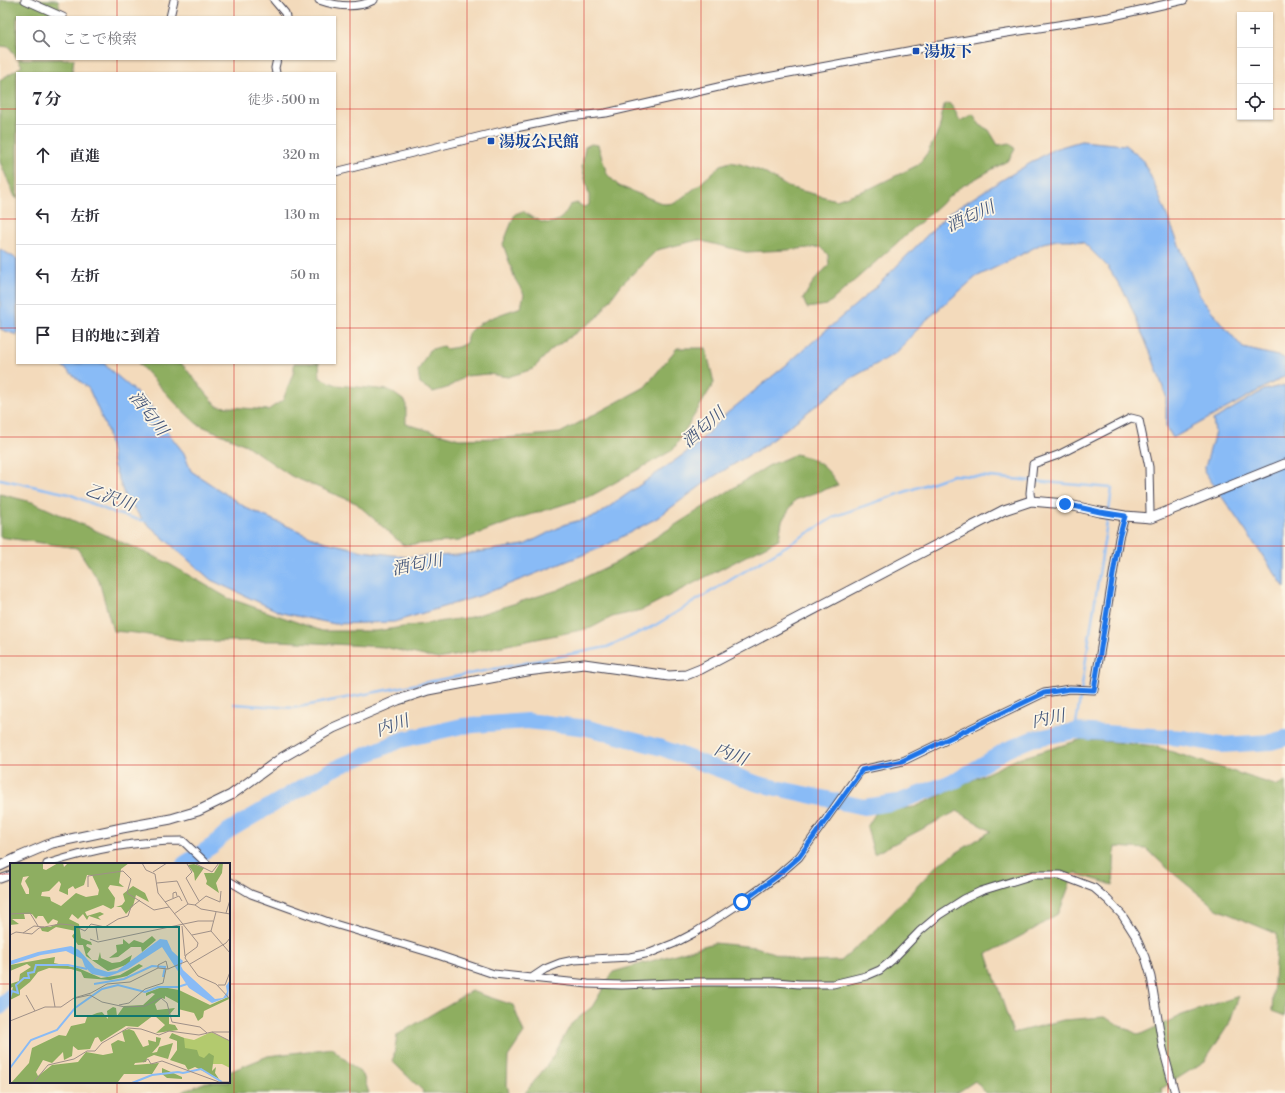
<!DOCTYPE html>
<html lang="ja">
<meta charset="utf-8">
<style>
:root{--surface:#fff;--page:#f2f2f3;--text:#2b2b33;--muted:#7c7c81;--line:#e1e1e2}
body{margin:0;font-family:"Libre Bodoni","Noto Serif JP",serif;background:var(--page);color:var(--text)}
.controls{position:absolute;right:12px;top:12px;display:grid;overflow:hidden;border-radius:0px;box-shadow:0 1px 3px #0004}
.controls button{width:36px;height:36px;display:grid;place-items:center;padding:0;border:0;border-bottom:1px solid var(--line);background:var(--surface);color:var(--text);font:20px sans-serif}
.stop{position:absolute;width:12px;height:12px;margin:-9px;border:3px solid #1a73e8;border-radius:50%;background:#fff}
.stop.end{background:#1a73e8;border-color:#fff;box-shadow:0 1px 4px #0008}
.list{margin:0;padding:0;list-style:none}
h2{display:flex;justify-content:space-between;align-items:center;height:52px;margin:0;padding:0 16px;font-size:17px}
h2 small{font-size:13px;font-weight:400;color:var(--muted)}
.list li{display:grid;grid-template-columns:26px 1fr auto;gap:12px;align-items:center;box-sizing:border-box;height:60px;padding:0 16px;border-top:1px solid var(--line)}
.list b{display:block;font-size:15px;white-space:nowrap}
.list em{font-size:13px;font-style:normal;color:var(--muted)}
.icon{flex:none;width:22px;height:22px;fill:none;stroke:currentColor;stroke-width:2;stroke-linecap:round;stroke-linejoin:round}
.map{position:relative;flex:none;width:1285px;height:1093px;overflow:hidden}
.search{position:absolute;background:var(--surface);box-shadow:0 1px 3px #0004;left:16px;top:16px;width:320px;height:44px;display:flex;align-items:center;gap:10px;box-sizing:border-box;padding:0 14px;border-radius:0px;color:var(--muted);font-size:15px}
.panel{position:absolute;background:var(--surface);box-shadow:0 1px 3px #0004;left:16px;top:72px;width:320px;height:292px;border-radius:0px}
.map>svg:first-child{display:block}
.forest{fill:#8eae61;stroke:#58684e}
.water{fill:#89bbf6;stroke:#566e98}
.lines{fill:none;stroke-linecap:round;stroke-linejoin:round}
.stream{stroke:#89bbf6;stroke-width:2.5}
.river{stroke:#89bbf6;stroke-width:16}
.minor-casing{stroke:#413e4e;stroke-width:9}
.tertiary-casing{stroke:#413e4e;stroke-width:11}
.minor{stroke:#fff;stroke-width:7}
.tertiary{stroke:#fff;stroke-width:9}
.route{stroke:#1a73e8;stroke-width:5}
.grid{fill:none;stroke:#d62828;stroke-width:1;stroke-opacity:0.55}
.transit-dot{fill:#1a4fb4;stroke:#fcf5e5;stroke-width:1.5}
.labels{text-anchor:middle;stroke-width:3.5;stroke-linejoin:round;paint-order:stroke}
.transit-label{font-size:16px;font-weight:bold;fill:#164399;stroke:#fcf5e5;text-anchor:start}
.water-label{font-size:17px;font-style:italic;fill:#46587c;stroke:#fcf5e5}
.inset-river{fill:none;stroke:#89bbf6;stroke-width:2}
.inset-road{fill:none;stroke:#9f9088;stroke-width:1}
.view{fill:#0f766e;fill-opacity:0.15;stroke:#0f766e;stroke-width:2}
.inset-edge{fill:none;stroke:#22223b;stroke-width:2}
</style>
<div class="map">
<svg width="1285" height="1093" viewBox="0 0 1285 1093">
<rect width="100%" height="100%" fill="#fcf5e5"/>
<filter id="ink" filterUnits="userSpaceOnUse"><feTurbulence type="fractalNoise" baseFrequency=".025" numOctaves="2"/><feDisplacementMap in="SourceGraphic" scale="8" xChannelSelector="R" yChannelSelector="G"/><feConvolveMatrix kernelMatrix="1 2 1 2 8 2 1 2 1" color-interpolation-filters="sRGB"/></filter>
<filter id="wash" filterUnits="userSpaceOnUse"><feTurbulence type="fractalNoise" baseFrequency=".012" numOctaves="4" result="noise"/><feDisplacementMap in="SourceGraphic" scale="16" xChannelSelector="R" yChannelSelector="G"/><feGaussianBlur stdDeviation="0.9" result="paint"/><feColorMatrix in="noise" values="0 0 0 0 0 0 0 0 0 0 0 0 0 0 0 0 0 1.4 0 .05"/><feComposite in="paint" operator="in"/></filter>
<g filter="url(#wash)">
<rect width="100%" height="100%" fill="#f3dabb"/>
<g class="forest">
<path d="M0,0H58L62,17H17V58L9,47L0,46Z"/>
<path d="M18,59H74L72,73H17V199L15,197L0,162V80L22,66Z"/>
<path d="M949,103L954,109L960,121L973,114L980,125L989,130L998,145L1010,143L1015,149L1009,160L959,188L827,305L807,308L803,299L813,282L829,265L828,255L820,247L787,250L746,252L698,240L657,250L621,285L597,318L551,350L533,369L508,377L488,374L466,376L447,388L433,392L420,384L418,371L429,350L443,346L446,349L458,347L466,343C467,340 467,336 468,334C475,321 508,312 521,307L524,294L515,279L503,244L515,214L523,211C536,220 549,230 563,216C566,213 568,208 570,205L577,203L584,207L589,205V195L582,166L585,147L591,144L598,145L607,174L619,186L664,204L675,203L699,185L721,165L730,162L740,164L761,171L788,187L836,200L871,188L918,165L928,152L939,130L944,105Z"/>
<path d="M677,348H706L714,383L673,450L591,496L520,518L459,541L403,545L356,503L291,476L246,445L197,424L179,407L138,363H181L217,406L268,410L283,400L294,371V363H319L320,378L337,385L389,390L406,402V424L459,439L505,438L560,433L645,387Z"/>
<path d="M796,454C817,460 826,465 838,485L795,500L782,521L779,539L642,610L612,617L591,628L438,659L384,647L280,641H186L136,633L113,631L99,581L77,548L0,537V494L32,502L166,562L228,598L322,631H376L471,617L558,590L617,562L768,466Z"/>
<path d="M1083,739L1154,746L1278,786L1285,781V1016L1272,1011L1277,934L1217,909L1168,869L1147,849L1115,847L1113,885L1074,873L1059,913L1034,929L987,954L1013,1033L1063,1020L1104,1017L1139,1035L1182,1015L1239,996L1229,1024L1205,1061L1161,1089L1162,1093H986L975,1081L957,1093H525L551,1060L571,1024L592,1007L613,972L714,943L756,947L800,962L841,961L877,929L937,865L991,831L957,811L874,854L867,827L877,811L915,807L1017,759Z"/>
<path d="M471,991L513,1005L524,1033L508,1057L507,1085L509,1093H422L423,1091L393,1062L397,1035Z"/>
<path d="M332,1048L363,1075L369,1093H180L206,1082H229V1072L268,1056Z"/>
</g>
<g class="water">
<path d="M1081,141L1125,145L1142,159L1152,179L1200,296L1222,324L1243,348L1282,357L1285,359V376L1173,438L1166,426V396L1152,357L1127,297L1108,267L1084,243L1072,240H1057L1043,243L1009,261L976,277L924,322L896,353L850,379L764,446L713,477L657,518L603,547L479,596L394,622L335,624L282,613L211,580L143,520L125,497L114,466L107,430L89,389L59,363H104L108,368L149,403L162,425L184,453L191,471L248,509L322,541L363,551L407,557L458,555L524,545L566,524L596,516L694,447L726,414L785,366L877,286L948,214L992,186L1054,149Z"/>
<path d="M0,249L17,259V335L0,329Z"/>
<path d="M1285,385V588L1204,471L1215,432L1213,420L1264,390Z"/>
</g>
<g class="lines">
<g class="stream">
<path d="M0,479L69,494L114,513L145,521"/>
<path d="M234,704L294,708L607,647L654,626L836,516L953,475L989,477L1112,488L1109,511"/>
<path d="M1075,731L1108,516"/>
</g>
<g class="river">
<path d="M184,864L212,846L228,831L331,770L401,740L462,726L527,721L588,728L662,748L758,784L864,807L898,802L957,780L1006,750L1032,739L1075,731L1183,738L1221,745L1271,742L1285,738"/>
<path d="M0,1007L11,996"/>
</g>
</g>
</g>
<g filter="url(#ink)">
<g class="lines">
<defs>
<g id="minor">
<path d="M25,0L63,17"/>
<path d="M274,0L285,13L286,17"/>
<path d="M319,0C336,6 357,9 374,0"/>
<path d="M170,17L174,0"/>
<path d="M276,73L275,68L277,59"/>
<path d="M335,172L506,130L569,117L606,113L740,82L994,35L1109,17L1184,0"/>
<path d="M1031,501L1030,493L1033,464L1058,455L1131,418L1139,420L1149,467L1150,513L1151,518"/>
<path d="M47,864C94,849 134,841 183,841L207,864"/>
<path d="M0,879L11,875"/>
<path d="M229,881L251,894L331,923L432,953L494,974L588,984L622,985L699,982H776L799,984H833L866,976L880,970L892,960L920,931L939,915L964,899L981,891L1033,875H1060L1094,888L1108,900L1122,915L1136,937L1145,957L1151,977L1163,1049L1175,1093"/>
<path d="M533,977L545,969L560,963L574,960L630,957L650,953L675,943L696,932L742,902L776,877L799,857L861,770L903,761L1044,693L1070,689L1094,690L1119,538L1125,516"/>
</g>
<path id="tertiary" d="M0,866L19,857L52,843L122,828L171,819L198,811L231,795L283,757L333,728L398,700L428,690L527,671L584,664L669,676L686,675L701,669L919,554L1004,510L1031,501L1065,504L1100,512L1125,516L1151,518L1285,464"/>
</defs>
<use href="#minor" class="minor-casing"/>
<use href="#tertiary" class="tertiary-casing"/>
<use href="#minor" class="minor"/>
<use href="#tertiary" class="tertiary"/>
</g>
</g>
<g class="lines" filter="url(#ink)">
<path class="route" d="M742,902L776,877L799,857L862,770L902,761L1044,693L1070,689L1094,690L1119,538L1125,516L1100,512L1065,504"/>
</g>
<path class="grid" d="M117,0V17M234,0V17M350,0V1093M467,0V1093M584,0V1093M701,0V1093M818,0V1093M935,0V1093M1051,0V1093M1168,0V1093M117,59V73M234,59V73M0,109H17M335,109H1240M1270,109H1285M0,219H17M335,219H1285M0,328H17M335,328H1285M117,363V864M234,363V1093M0,437H1285M0,546H1285M0,656H1285M0,765H1285M0,874H11M229,874H1285M0,984H11M229,984H1285M117,1082V1093"/>
<g class="transit-dot">
<rect x="912" y="47" width="8" height="8" rx="2"/>
<rect x="487" y="137" width="8" height="8" rx="2"/>
</g>
<g class="labels">
<g class="transit-label">
<text x="924" y="57">湯坂下</text>
<text x="499" y="147">湯坂公民館</text>
</g>
<g class="water-label">
<text transform="translate(970 216) rotate(-24)" y="6">酒匂川</text>
<text transform="translate(149 413) rotate(52)" y="6">酒匂川</text>
<text transform="translate(703 427) rotate(-41)" y="6">酒匂川</text>
<text transform="translate(110 497) rotate(19)" y="6">乙沢川</text>
<text transform="translate(417 564) rotate(-11)" y="6">酒匂川</text>
<text transform="translate(1048 718) rotate(-11)" y="6">内川</text>
<text transform="translate(392 725) rotate(-19)" y="6">内川</text>
<text transform="translate(731 754) rotate(21)" y="6">内川</text>
</g>
</g>
<g transform="translate(10 863)">
<rect width="220" height="220" fill="#f3dabb"/>
<path d="M201,169L220,178V205L212,201H198L170,188V174L184,177Z" fill="#b3ca6e"/>
<path d="M0,0H33V6L36,7L48,0H53L54,4L58,0H119L111,6L109,20L114,24L100,22L98,25L105,35L104,44L101,46L93,42L75,49L77,53L90,49L94,51L88,54L91,57L79,53L77,57L73,51L68,56L62,51L59,56L69,61L71,75L81,79L82,82L77,81L76,83L81,86L77,91L82,97H88L90,89L91,95L102,100L110,99L122,92L119,101L98,108L76,93L73,82H68L62,73L66,68L46,64L38,69L32,68L30,64H40L47,61L48,58L43,56L38,61L33,53H28L26,56L22,51H14L15,56H2L9,61L0,62ZM77,12H82L89,27L88,32L76,34L66,30L51,43L41,38L40,34L31,33L32,29L39,28L49,18L51,21L49,28L58,32V26L63,23L65,26L74,22ZM19,13L15,18L19,26V31H16L11,21L13,14ZM210,0H213L212,10L206,20L209,30L196,21L197,18L194,10H204ZM184,1L194,5L185,18L184,10L178,2ZM123,23L135,30L139,39L126,32L123,43L116,51L111,44H106L112,42L115,38L113,31ZM142,73L146,77L132,89L131,84H121L108,94L99,95L107,89L106,82L113,81V76L119,81L124,77L133,80ZM45,94L44,100L68,105L91,115L110,112L129,101L133,103L117,113L100,117L74,115L71,109L61,106L39,105L28,109L20,119L10,127V132L0,137L3,124L0,125V121L9,118L10,111L21,104L17,101L0,108V102ZM152,124L169,127L200,142L218,134L219,136L194,148L193,154L188,158L184,150L168,146V140L155,133V136L152,135L145,141L147,147L165,145L159,152V161L165,162L168,167L146,170L155,162L144,152L128,164L116,163L91,179L88,174L85,175L80,186L68,187L63,183L62,193L54,197L53,189L42,200L33,197L26,209L28,213L42,202L68,199L76,189L93,192L103,190L101,181L108,177L115,179L112,168L119,166L124,168L133,184L139,182L138,177L146,179V174L151,175L149,182L142,190L147,189L149,184L163,180L158,196L144,192L137,195L136,199L125,200L124,202L149,200L142,211H114L108,219L98,220H1L19,200L22,185L49,172L56,173L61,163L75,160L77,154L87,150L92,149L98,156L97,148L103,144L106,145L107,153L114,143L133,142L145,131L142,130L136,133V130ZM162,170L174,175L175,185L187,187L189,193L194,195L199,190L204,193L202,208L206,204L205,210L209,216L185,204L178,207L175,202L160,197L167,187V178L159,175ZM152,205L172,214V216L157,215L152,211Z" fill="#8eae61" fill-rule="evenodd"/>
<path d="M150,76L157,77L162,88L173,98L171,103L173,107L205,136L213,135L217,129L216,123L220,117L218,134L202,140L179,125L152,84L118,106L97,114L82,111L75,104L72,96L56,88L31,92L0,102V98L28,89L61,83L69,87L85,105L98,109L107,108Z" fill="#89bbf6"/>
<path class="inset-river" d="M84,121L114,116L142,103L155,104L153,114M0,135L2,128L8,130L6,122L14,115H19L18,110L24,109L26,102H58L77,106M0,205L21,177L47,167L65,145L92,126L108,122L135,129L148,124H168L177,121M168,209L173,210L191,206L212,219M122,220L142,212L168,209"/>
<path class="inset-road" d="M132,0L136,7L145,11L148,30L188,80L187,84L176,92L175,95L188,113L206,121L220,136M184,0L202,9L209,0M177,1L182,9L176,15L189,38M143,9L157,0M147,20L167,18L178,41M78,24V13L113,8L121,16L117,30L144,47L159,44M163,35V30L166,29L167,33M155,39L169,33L172,38M178,41L185,42L196,33L210,39L211,28M185,42L191,46L220,51M216,50L220,37M0,51L20,50L28,63M164,51L178,41M172,63L175,93M86,64L88,77M201,68L206,49M13,70L24,63L34,64M0,72L6,69L22,71L29,65L50,61L62,62L75,68L81,61L95,64L108,56L118,53L121,44L130,37M182,72L201,68L220,90M80,76L88,79L188,58H203M180,101L216,80L220,75M148,105V102L156,98L158,106M41,120L45,144M208,122H215L220,109M16,132L25,148M66,135L80,132L92,139L115,144L135,143L151,135L157,140L162,159L190,164L197,170M109,142L119,140L135,126L153,120L156,106M0,158L35,144H51L64,135L81,130L97,121L120,119L148,105L158,106L177,98M202,169L220,178M133,199L138,196L141,201L152,198L209,219H220M23,220L38,202L64,196L77,188H85L92,180L118,165L131,166L149,172L159,168L189,172L202,169H220"/>
<path class="view" d="M65,64H169V153H65Z"/>
<rect width="220" height="220" class="inset-edge"/>
</g>
</svg>
<div class="controls">
<button>+</button>
<button>−</button>
<button><svg class="icon" aria-label="locate" viewBox="0 0 24 24"><circle cx="12" cy="12" r="6"/><path d="M12 2v4M12 18v4M2 12h4M18 12h4"/></svg></button>
</div>
<div class="stop" style="left:742px;top:902px"></div>
<div class="stop end" style="left:1065px;top:504px"></div>
<div class="search"><svg class="icon" aria-label="search" viewBox="0 0 24 24"><circle cx="10" cy="10" r="6"/><path d="M15 15l6 6"/></svg>ここで検索</div>
<section class="panel">
<h2>7 分<small>徒歩 · 500 m</small></h2>
<ul class="list">
<li><svg class="icon" aria-label="ahead" viewBox="0 0 24 24"><path d="M12 20V5M6 11l6-6 6 6"/></svg><div><b>直進</b></div><em>320 m</em></li>
<li><svg class="icon" aria-label="left" viewBox="0 0 24 24"><path d="M17 20v-9H6M10 6l-5 5 5 5"/></svg><div><b>左折</b></div><em>130 m</em></li>
<li><svg class="icon" aria-label="left" viewBox="0 0 24 24"><path d="M17 20v-9H6M10 6l-5 5 5 5"/></svg><div><b>左折</b></div><em>50 m</em></li>
<li><svg class="icon" aria-label="arrive" viewBox="0 0 24 24"><path d="M6 21V4h12l-3 4 3 4H6"/></svg><div><b>目的地に到着</b></div></li>
</ul>
</section>
</div>
